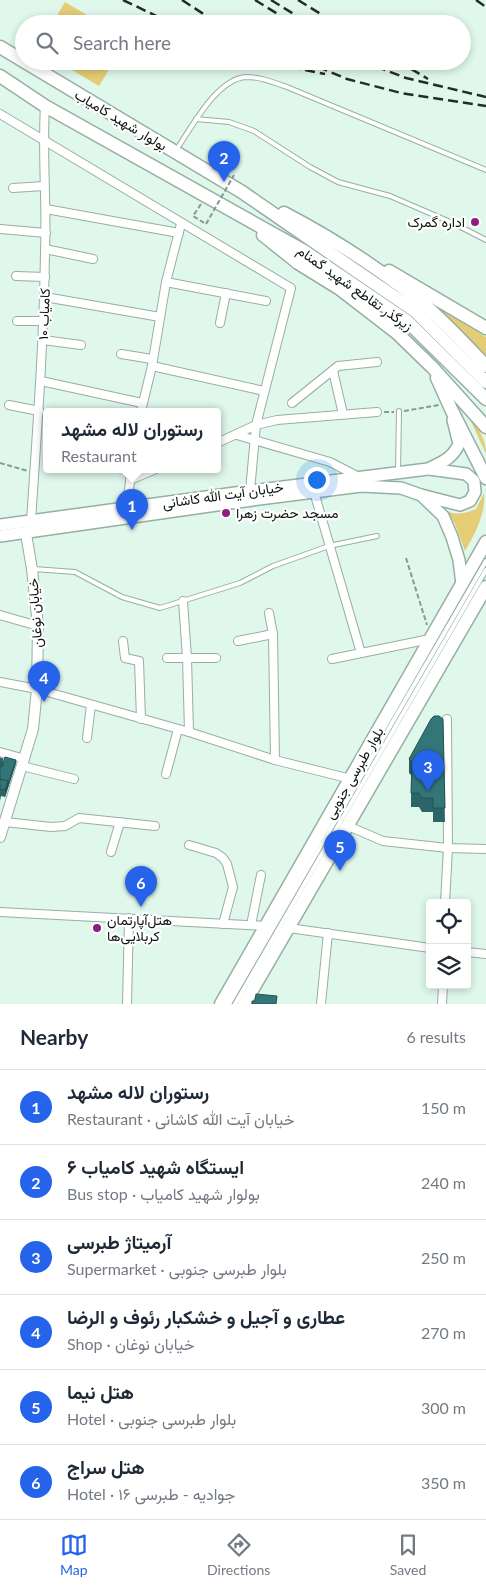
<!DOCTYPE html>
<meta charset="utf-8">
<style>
:root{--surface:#fff;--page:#f2f2f3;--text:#1f2937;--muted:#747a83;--line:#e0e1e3;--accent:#2563eb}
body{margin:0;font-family:Lato,Vazirmatn,sans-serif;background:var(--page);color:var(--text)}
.controls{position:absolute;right:15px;bottom:15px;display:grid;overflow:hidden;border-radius:5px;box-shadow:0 2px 8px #0003}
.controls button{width:45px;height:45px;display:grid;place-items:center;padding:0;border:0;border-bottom:1px solid var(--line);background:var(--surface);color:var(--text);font:25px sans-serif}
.you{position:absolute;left:316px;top:479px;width:18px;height:18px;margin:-12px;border:4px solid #fff;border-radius:50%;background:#1a73e8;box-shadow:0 0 0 8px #1a73e833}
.badge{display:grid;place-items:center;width:32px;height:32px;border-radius:50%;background:var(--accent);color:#fff;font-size:16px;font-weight:700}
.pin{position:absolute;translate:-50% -41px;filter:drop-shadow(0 1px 2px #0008)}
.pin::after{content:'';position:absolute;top:26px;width:18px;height:15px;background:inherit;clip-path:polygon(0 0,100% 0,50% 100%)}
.popup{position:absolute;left:43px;top:408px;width:178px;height:65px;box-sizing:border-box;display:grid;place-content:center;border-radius:5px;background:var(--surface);filter:drop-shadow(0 1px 4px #0005);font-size:16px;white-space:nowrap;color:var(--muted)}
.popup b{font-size:19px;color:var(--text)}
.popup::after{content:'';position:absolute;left:50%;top:100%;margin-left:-10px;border:10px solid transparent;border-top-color:var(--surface)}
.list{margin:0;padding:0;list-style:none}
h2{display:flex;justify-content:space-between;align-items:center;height:65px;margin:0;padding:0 20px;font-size:21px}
h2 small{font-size:16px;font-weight:400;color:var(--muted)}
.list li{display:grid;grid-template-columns:32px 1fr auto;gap:15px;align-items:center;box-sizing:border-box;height:75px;padding:0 20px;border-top:1px solid var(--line)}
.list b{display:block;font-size:19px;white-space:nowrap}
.list p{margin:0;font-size:16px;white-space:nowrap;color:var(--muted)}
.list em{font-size:16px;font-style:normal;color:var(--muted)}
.icon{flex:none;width:28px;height:28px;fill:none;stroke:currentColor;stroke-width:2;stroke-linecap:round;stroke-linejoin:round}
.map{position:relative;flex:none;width:486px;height:1004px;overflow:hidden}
.search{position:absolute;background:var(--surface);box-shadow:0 2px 8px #0003;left:15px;right:15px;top:15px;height:55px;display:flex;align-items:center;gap:12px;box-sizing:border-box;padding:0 18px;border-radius:28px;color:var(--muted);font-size:19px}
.sheet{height:515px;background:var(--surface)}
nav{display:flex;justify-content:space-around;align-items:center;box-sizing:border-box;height:70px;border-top:1px solid var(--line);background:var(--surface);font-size:14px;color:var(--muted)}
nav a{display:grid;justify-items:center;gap:2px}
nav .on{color:var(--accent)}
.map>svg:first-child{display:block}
.green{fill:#e4cd75}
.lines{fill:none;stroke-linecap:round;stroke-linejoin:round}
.service-casing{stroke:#97afa3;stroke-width:6}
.minor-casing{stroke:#97afa3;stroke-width:10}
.tertiary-casing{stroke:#97afa3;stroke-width:12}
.secondary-casing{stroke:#97afa3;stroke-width:14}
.primary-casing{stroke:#97afa3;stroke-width:15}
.path{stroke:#879a90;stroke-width:2;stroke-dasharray:5 2.5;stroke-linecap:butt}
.service{stroke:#fff;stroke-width:4}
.minor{stroke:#fff;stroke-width:8}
.tertiary{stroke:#fff;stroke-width:10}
.secondary{stroke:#fff;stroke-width:11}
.primary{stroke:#fff;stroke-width:12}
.rail{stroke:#232d28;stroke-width:2.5;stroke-dasharray:10 5;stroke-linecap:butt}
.path-bridge{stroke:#879a90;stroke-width:2;stroke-dasharray:5 2.5;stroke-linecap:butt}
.wall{fill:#2c6567}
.shaded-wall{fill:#245354}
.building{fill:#337678;stroke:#245354}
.poi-dot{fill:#901e7e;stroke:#fff;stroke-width:2}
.labels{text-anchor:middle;stroke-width:4.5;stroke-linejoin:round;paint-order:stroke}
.street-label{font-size:14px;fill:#0c1511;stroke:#fff}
.poi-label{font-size:14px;fill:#0c1511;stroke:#fff;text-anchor:start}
</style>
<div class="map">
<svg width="486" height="1004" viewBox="0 0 486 1004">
<rect width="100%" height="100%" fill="#dff8eb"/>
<g class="green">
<path d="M65,2L102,24H52Z"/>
<path d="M57,61H114L99,86Z"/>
<path d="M434,305L486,337V357Z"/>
<path d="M469,417L473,418C479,431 486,440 486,454Z"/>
<path d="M484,493C486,513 475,534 465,551L455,524L447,511C457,516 466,513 476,509Z"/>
</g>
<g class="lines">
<defs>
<g id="service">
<path d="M196,119L229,122L254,131L310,167L338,182L390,196L455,224L486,240"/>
<path d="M176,150C191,129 216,79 246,77C260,77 273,82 287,87L486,170"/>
<path d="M398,472L399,411"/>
<path d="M34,569L75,572L122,597L160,608L240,583L273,566L329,546L377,536"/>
<path d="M229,1004L486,561"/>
<path d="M235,1004L486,570"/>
</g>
<g id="minor">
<path d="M0,114L291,288L256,425L250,491"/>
<path d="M13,188L44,186"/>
<path d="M46,209L179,233"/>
<path d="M0,229L46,233"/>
<path d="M45,249L93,259"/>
<path d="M16,276L45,277"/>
<path d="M166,282L266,301"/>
<path d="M45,297L160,317"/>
<path d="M17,321H43"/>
<path d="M220,323L226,293"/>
<path d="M43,340L81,345"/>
<path d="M121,354L152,359"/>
<path d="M152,366L264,391"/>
<path d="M333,371L343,414"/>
<path d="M41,381L142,403"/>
<path d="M292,403L338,366L377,362"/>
<path d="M9,405L39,411"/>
<path d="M141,411L152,366L166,282L181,224"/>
<path d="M237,435L330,462L359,477"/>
<path d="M217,443L256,425L277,420L377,412"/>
<path d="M130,480L156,469"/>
<path d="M314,492L361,653"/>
<path d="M126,509L132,469"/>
<path d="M31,521C37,431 44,341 45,251C47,202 42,154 45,106"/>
<path d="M183,601L187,658L189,732"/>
<path d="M269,613L273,634L275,760"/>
<path d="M0,615L38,626"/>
<path d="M123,641L125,658L139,661L141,719"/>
<path d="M238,641L273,634"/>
<path d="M167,658H216"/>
<path d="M332,659L430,639"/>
<path d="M0,682L37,689L189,732L275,760L351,779"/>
<path d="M87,738L91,705"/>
<path d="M0,752L25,759"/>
<path d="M22,766L74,779"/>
<path d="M166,774L178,729"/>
<path d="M5,822L51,827L65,826L79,818L155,826"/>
<path d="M348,826L383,841L448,848L486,849"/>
<path d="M189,845L216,853L223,858L227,864L233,887L223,924"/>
<path d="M111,852L120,822"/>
<path d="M445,903L448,848L447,719"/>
<path d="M0,912L266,926"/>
<path d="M251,925L261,875"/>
<path d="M289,928L430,948"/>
<path d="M467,952L486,954"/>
<path d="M127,1004L129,918"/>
<path d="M321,1004L328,933"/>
<path d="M442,1004L443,985"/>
</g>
<path id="tertiary" d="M0,837L33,729L37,689L38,626L32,569L26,534"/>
<g id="secondary">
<path d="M421,495L460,505L470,501L475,492L474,481L466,474L429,469"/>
<path d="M0,525L250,491L428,469C442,462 452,459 459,444L453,420"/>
<path d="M0,536L252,500L361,486L401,488L421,495L443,516L452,537L459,560L462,584"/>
</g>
<g id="primary">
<path d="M0,47L242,192L352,268L415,311L486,382"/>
<path d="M0,76L45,106L304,251L407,321L486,399"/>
<path d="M284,213C332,238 378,268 420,301C442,319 466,345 486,366"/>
<path d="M263,235L298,263L340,289L397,333L432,367L486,427"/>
<path d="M389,271L486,328"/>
<path d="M437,378L451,409L486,478"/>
<path d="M221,1004L486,542"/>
<path d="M244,1004L486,587"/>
</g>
</defs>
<use href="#service" class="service-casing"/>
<use href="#minor" class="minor-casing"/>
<use href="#tertiary" class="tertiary-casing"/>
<use href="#secondary" class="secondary-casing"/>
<use href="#primary" class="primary-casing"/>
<g class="path">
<path d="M201,204L193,216L206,224"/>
<path d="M404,411L439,405"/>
<path d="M384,412H394"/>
<path d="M0,463L28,471"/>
<path d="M406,558L427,625"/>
</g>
<use href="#service" class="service"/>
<use href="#minor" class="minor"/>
<use href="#tertiary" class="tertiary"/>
<use href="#secondary" class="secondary"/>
<use href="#primary" class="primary"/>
<g class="rail">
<path d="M123,0L173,24"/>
<path d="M182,0L219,24"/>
<path d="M255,0L294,24"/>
<path d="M271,0L310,24"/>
<path d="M298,0L337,24"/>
<path d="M476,0L486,7"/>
<path d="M261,61L325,74"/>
<path d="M304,61L347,79L401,93L486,106"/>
<path d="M362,61L406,78L486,97"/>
<path d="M398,61L428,79"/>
</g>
<path class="path-bridge" d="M206,224L234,175"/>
</g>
<g class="wall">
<path d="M443,719L445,822H433V812H422L419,807H411V775L409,773V759Z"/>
<path d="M0,758L3,763H16L5,797L1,796L0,801Z"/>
</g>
<g class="shaded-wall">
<path d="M16,760V763L8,788V784Z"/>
<path d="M8,781V788L5,797V790Z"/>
</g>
<g class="building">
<path d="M434,716H439L443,719L445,808H433V798H422L419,793H411L412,762L409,759L431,719Z"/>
<path d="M5,757L16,760L8,784V781L0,779V766L2,767Z"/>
<path d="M0,758L3,759L2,763H0Z"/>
<path d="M0,779L8,781L5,790L0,789Z"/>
<path d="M256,994L277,996L276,1004H252V1001H255Z"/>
</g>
<g class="poi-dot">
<circle cx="475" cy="222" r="5"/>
<circle cx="226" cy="513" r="5"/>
<circle cx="97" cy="928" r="5"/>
</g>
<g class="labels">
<g class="street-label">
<text transform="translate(121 120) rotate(31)" y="5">بولوار شهید کامیاب</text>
<text transform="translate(355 288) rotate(35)" y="5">زیرگذر تقاطع شهید گمنام</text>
<text transform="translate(44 314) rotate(-88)" y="5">کامیاب ۱۰</text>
<text transform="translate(223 495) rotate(-8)" y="5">خیابان آیت الله کاشانی</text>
<text transform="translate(35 613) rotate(-94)" y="5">خیابان نوغان</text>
<text transform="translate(354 773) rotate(-60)" y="5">بلوار طبرسی جنوبی</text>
</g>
<g class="poi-label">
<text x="465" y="227" text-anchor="end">اداره گمرک</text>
<text x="236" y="518">مسجد حضرت زهرا</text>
<text x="107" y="925">هتل‌آپارتمان<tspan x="107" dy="16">کربلایی‌ها</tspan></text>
</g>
</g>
</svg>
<div class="controls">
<button><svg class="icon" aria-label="locate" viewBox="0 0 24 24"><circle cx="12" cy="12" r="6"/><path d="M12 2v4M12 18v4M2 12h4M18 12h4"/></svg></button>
<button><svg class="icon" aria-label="layers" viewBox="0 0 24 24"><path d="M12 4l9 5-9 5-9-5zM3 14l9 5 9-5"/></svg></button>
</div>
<div class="you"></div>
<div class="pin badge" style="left:132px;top:530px">1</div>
<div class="popup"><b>رستوران لاله مشهد</b>Restaurant</div>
<div class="pin badge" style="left:224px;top:182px">2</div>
<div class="pin badge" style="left:428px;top:791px">3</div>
<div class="pin badge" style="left:44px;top:702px">4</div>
<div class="pin badge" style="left:340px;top:871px">5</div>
<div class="pin badge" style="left:141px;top:907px">6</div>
<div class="search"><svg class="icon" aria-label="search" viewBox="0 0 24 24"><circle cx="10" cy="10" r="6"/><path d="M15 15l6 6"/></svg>Search here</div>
</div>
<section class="sheet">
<h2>Nearby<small>6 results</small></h2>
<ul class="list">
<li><span class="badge">1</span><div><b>رستوران لاله مشهد</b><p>Restaurant · خیابان آیت الله کاشانی</p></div><em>150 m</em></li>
<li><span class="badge">2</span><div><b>ایستگاه شهید کامیاب ۶</b><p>Bus stop · بولوار شهید کامیاب</p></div><em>240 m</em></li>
<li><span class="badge">3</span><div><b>آرمیتاژ طبرسی</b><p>Supermarket · بلوار طبرسی جنوبی</p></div><em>250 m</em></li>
<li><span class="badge">4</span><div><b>عطاری و آجیل و خشکبار رئوف و الرضا</b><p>Shop · خیابان نوغان</p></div><em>270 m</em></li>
<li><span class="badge">5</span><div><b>هتل نیما</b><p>Hotel · بلوار طبرسی جنوبی</p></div><em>300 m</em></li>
<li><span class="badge">6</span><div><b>هتل سراج</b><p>Hotel · جوادیه - طبرسی ۱۶</p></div><em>350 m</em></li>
</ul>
</section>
<nav>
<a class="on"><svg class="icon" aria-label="map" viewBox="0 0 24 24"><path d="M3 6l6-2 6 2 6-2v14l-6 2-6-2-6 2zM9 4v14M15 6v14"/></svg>Map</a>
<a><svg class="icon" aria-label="directions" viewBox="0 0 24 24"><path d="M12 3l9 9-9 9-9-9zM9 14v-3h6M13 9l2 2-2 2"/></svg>Directions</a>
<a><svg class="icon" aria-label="saved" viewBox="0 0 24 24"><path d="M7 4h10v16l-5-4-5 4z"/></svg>Saved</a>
</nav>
